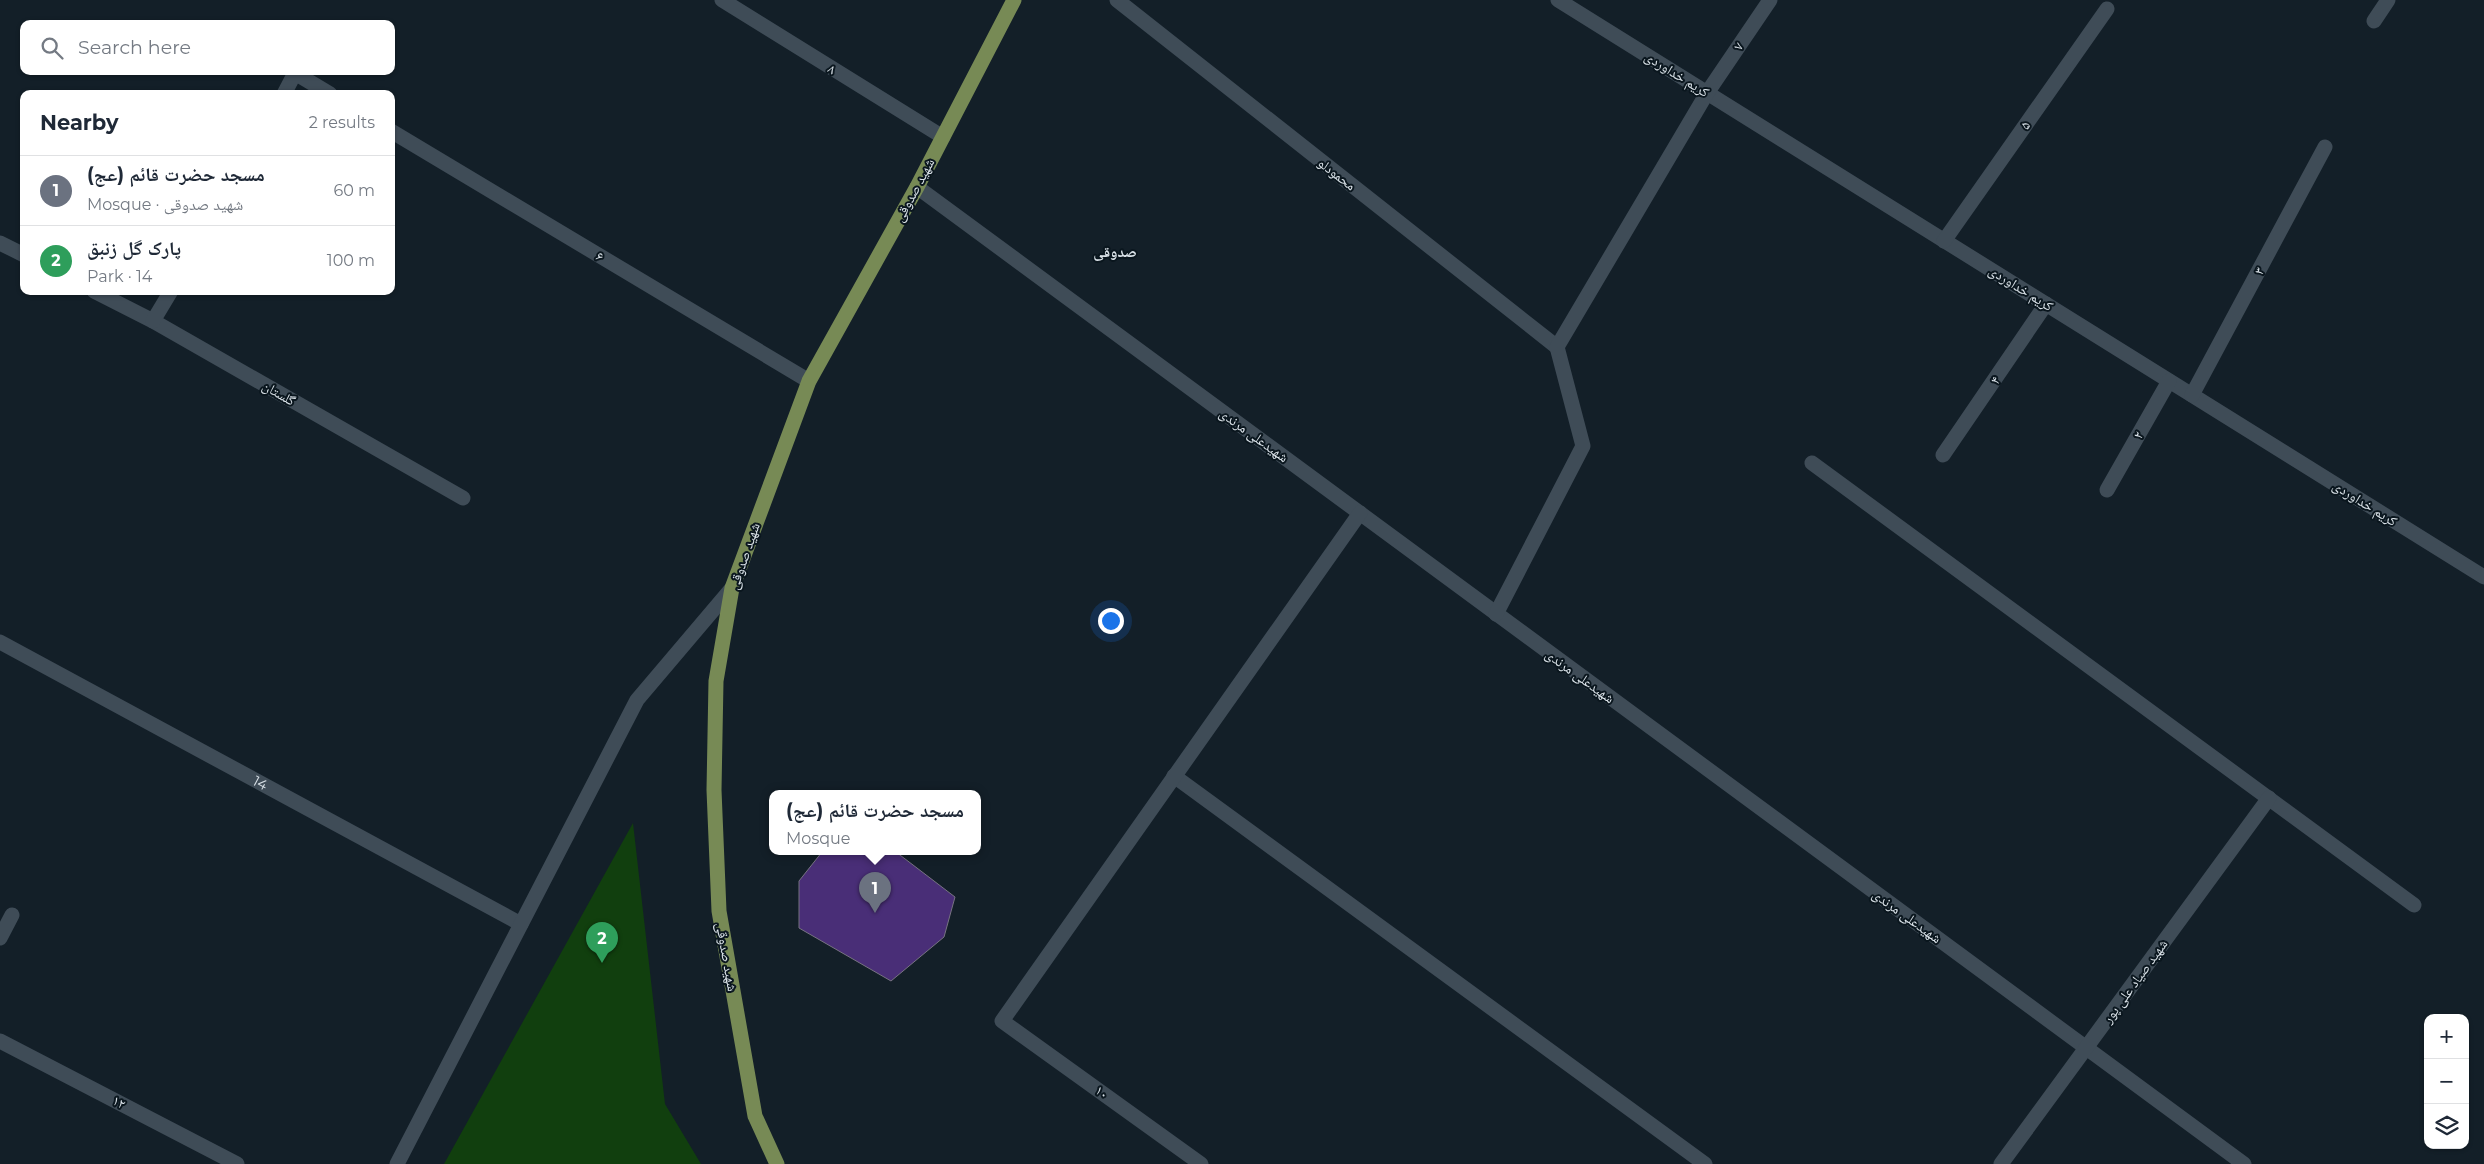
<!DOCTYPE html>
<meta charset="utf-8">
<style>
:root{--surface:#fff;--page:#f6f6f7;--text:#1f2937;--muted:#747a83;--line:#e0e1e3;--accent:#2563eb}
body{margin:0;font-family:Montserrat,"Noto Naskh Arabic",sans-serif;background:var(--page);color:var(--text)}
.controls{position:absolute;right:15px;bottom:15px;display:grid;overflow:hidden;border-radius:10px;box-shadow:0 1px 4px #0004}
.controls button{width:45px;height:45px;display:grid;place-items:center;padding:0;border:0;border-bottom:1px solid var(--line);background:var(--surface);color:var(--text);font:25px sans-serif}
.you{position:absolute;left:1110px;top:620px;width:18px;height:18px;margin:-12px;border:4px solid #fff;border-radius:50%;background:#1a73e8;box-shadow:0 0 0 8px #1a73e833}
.badge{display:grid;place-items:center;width:32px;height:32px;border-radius:50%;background:var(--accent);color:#fff;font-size:16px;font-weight:700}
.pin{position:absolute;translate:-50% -41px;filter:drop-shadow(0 1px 2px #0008)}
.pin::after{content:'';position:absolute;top:26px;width:18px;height:15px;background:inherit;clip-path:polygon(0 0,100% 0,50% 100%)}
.popup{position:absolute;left:769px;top:790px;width:212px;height:65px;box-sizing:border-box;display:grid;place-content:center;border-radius:10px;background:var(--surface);filter:drop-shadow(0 1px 4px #0005);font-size:16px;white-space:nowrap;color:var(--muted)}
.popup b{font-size:19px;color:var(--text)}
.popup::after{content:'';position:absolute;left:50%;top:100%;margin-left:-10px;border:10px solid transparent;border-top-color:var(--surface)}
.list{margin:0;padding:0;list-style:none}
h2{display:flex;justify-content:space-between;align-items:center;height:65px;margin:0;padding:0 20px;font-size:21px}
h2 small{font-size:16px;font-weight:400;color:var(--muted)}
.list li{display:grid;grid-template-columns:32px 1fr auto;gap:15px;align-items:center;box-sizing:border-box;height:70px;padding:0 20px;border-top:1px solid var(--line)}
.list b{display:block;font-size:19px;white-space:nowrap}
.list p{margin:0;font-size:16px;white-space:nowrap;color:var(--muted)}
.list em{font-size:16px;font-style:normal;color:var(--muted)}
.icon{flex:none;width:28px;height:28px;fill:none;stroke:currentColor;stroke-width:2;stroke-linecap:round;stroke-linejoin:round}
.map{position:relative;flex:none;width:2484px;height:1164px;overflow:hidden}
.search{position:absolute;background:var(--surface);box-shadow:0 1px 4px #0004;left:20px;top:20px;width:375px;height:55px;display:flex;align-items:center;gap:12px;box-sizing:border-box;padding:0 18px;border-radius:10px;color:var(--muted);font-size:19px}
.panel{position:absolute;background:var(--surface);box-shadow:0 1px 4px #0004;left:20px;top:90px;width:375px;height:205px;border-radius:10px}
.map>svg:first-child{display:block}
.green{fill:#113f0e}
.building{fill:#492e77;stroke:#777382}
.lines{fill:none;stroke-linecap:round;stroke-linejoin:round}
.minor{stroke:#3f4c57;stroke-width:15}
.major{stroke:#778a55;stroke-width:15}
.labels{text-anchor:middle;stroke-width:4;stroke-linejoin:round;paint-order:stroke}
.street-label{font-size:14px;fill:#dbe3e9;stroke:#0a161e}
.neighbourhood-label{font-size:15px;font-weight:bold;fill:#dbe3e9;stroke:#0a161e}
</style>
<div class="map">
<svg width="2484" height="1164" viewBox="0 0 2484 1164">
<rect width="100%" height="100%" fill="#131f28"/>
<path class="green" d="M633,823L665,1104L701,1164H444Z"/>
<path class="building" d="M822,852H896L955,897L944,937L891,981L799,928V881Z"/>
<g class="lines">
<g class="minor">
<path d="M722,0L943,137"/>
<path d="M1117,0L1557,347"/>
<path d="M1558,0L2484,577"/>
<path d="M2374,21L2388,0"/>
<path d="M284,94L295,73L330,94"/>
<path d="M391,131L809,381"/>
<path d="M917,187L2244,1164"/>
<path d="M1944,241L2107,9"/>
<path d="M0,243L24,255"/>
<path d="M94,291L153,321L463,498"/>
<path d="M153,321L171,291"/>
<path d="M2192,395L2325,147"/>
<path d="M1943,455L2046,304"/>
<path d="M1812,463L2414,905"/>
<path d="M2107,490L2169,381"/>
<path d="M1496,614L1583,446L1557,347L1707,93L1770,0"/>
<path id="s1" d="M0,642L521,924"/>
<path d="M1174,776L1705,1164"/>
<path d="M0,938L12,915"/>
<path d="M0,1041L237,1164"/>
<path d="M397,1164L637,700L732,588"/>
<path d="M1201,1164L1002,1021L1360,513"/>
<path d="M2001,1164L2269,798"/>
</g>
<path class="major" d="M777,1164L755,1116L719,911L714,790L716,681L732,588L809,381L917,187L1014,0"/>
</g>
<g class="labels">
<g class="street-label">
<text transform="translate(1738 46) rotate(-56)" y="5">۷</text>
<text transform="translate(832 69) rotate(32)" y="5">۸</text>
<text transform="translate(1677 74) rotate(32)" y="5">کریم خداوردی</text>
<text transform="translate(2025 125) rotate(-55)" y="5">۵</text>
<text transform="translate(1337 174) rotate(38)" y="5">محمودلو</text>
<text transform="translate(914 190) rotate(-62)" y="5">شهید صدوقی</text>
<text transform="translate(600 256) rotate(31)" y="5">۶</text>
<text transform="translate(2259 271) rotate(-62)" y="5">۳</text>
<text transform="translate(2021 288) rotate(32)" y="5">کریم خداوردی</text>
<text transform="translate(1995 380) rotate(-56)" y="5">۴</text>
<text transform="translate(279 393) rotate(30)" y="5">گلستان</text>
<text transform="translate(1254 435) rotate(36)" y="5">شهیدعلی مرندی</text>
<text transform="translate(2138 435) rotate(-60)" y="5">۲</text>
<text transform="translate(2365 503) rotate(32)" y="5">کریم خداوردی</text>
<text transform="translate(744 556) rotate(-71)" y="5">شهید صدوقی</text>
<text transform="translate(1580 676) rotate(36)" y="5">شهیدعلی مرندی</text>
<text dy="5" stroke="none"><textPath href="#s1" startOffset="296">14</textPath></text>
<text transform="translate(1907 916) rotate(36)" y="5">شهیدعلی مرندی</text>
<text transform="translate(727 957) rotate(80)" y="5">شهید صدوقی</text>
<text transform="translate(2135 981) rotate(-54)" y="5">شهید صیاد علی پور</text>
<text transform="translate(1102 1092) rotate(36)" y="5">۱۰</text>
<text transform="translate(119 1102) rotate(27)" y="5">۱۲</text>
</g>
<g class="neighbourhood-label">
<text x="1115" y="257">صدوقی</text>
</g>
</g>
</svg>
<div class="controls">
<button>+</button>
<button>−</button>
<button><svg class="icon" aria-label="layers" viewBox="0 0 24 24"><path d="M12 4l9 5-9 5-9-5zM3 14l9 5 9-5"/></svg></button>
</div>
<div class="you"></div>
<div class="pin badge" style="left:875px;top:913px;background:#6b7280">1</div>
<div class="popup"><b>مسجد حضرت قائم (عج)</b>Mosque</div>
<div class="pin badge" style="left:602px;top:963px;background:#2e9e5b">2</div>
<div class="search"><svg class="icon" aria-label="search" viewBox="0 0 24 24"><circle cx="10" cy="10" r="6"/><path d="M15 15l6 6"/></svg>Search here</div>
<section class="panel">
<h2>Nearby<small>2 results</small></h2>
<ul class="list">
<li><span class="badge" style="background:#6b7280">1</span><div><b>مسجد حضرت قائم (عج)</b><p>Mosque · شهید صدوقی</p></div><em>60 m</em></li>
<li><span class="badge" style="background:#2e9e5b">2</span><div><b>پارک گل زنبق</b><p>Park · 14</p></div><em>100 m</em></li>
</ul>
</section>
</div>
